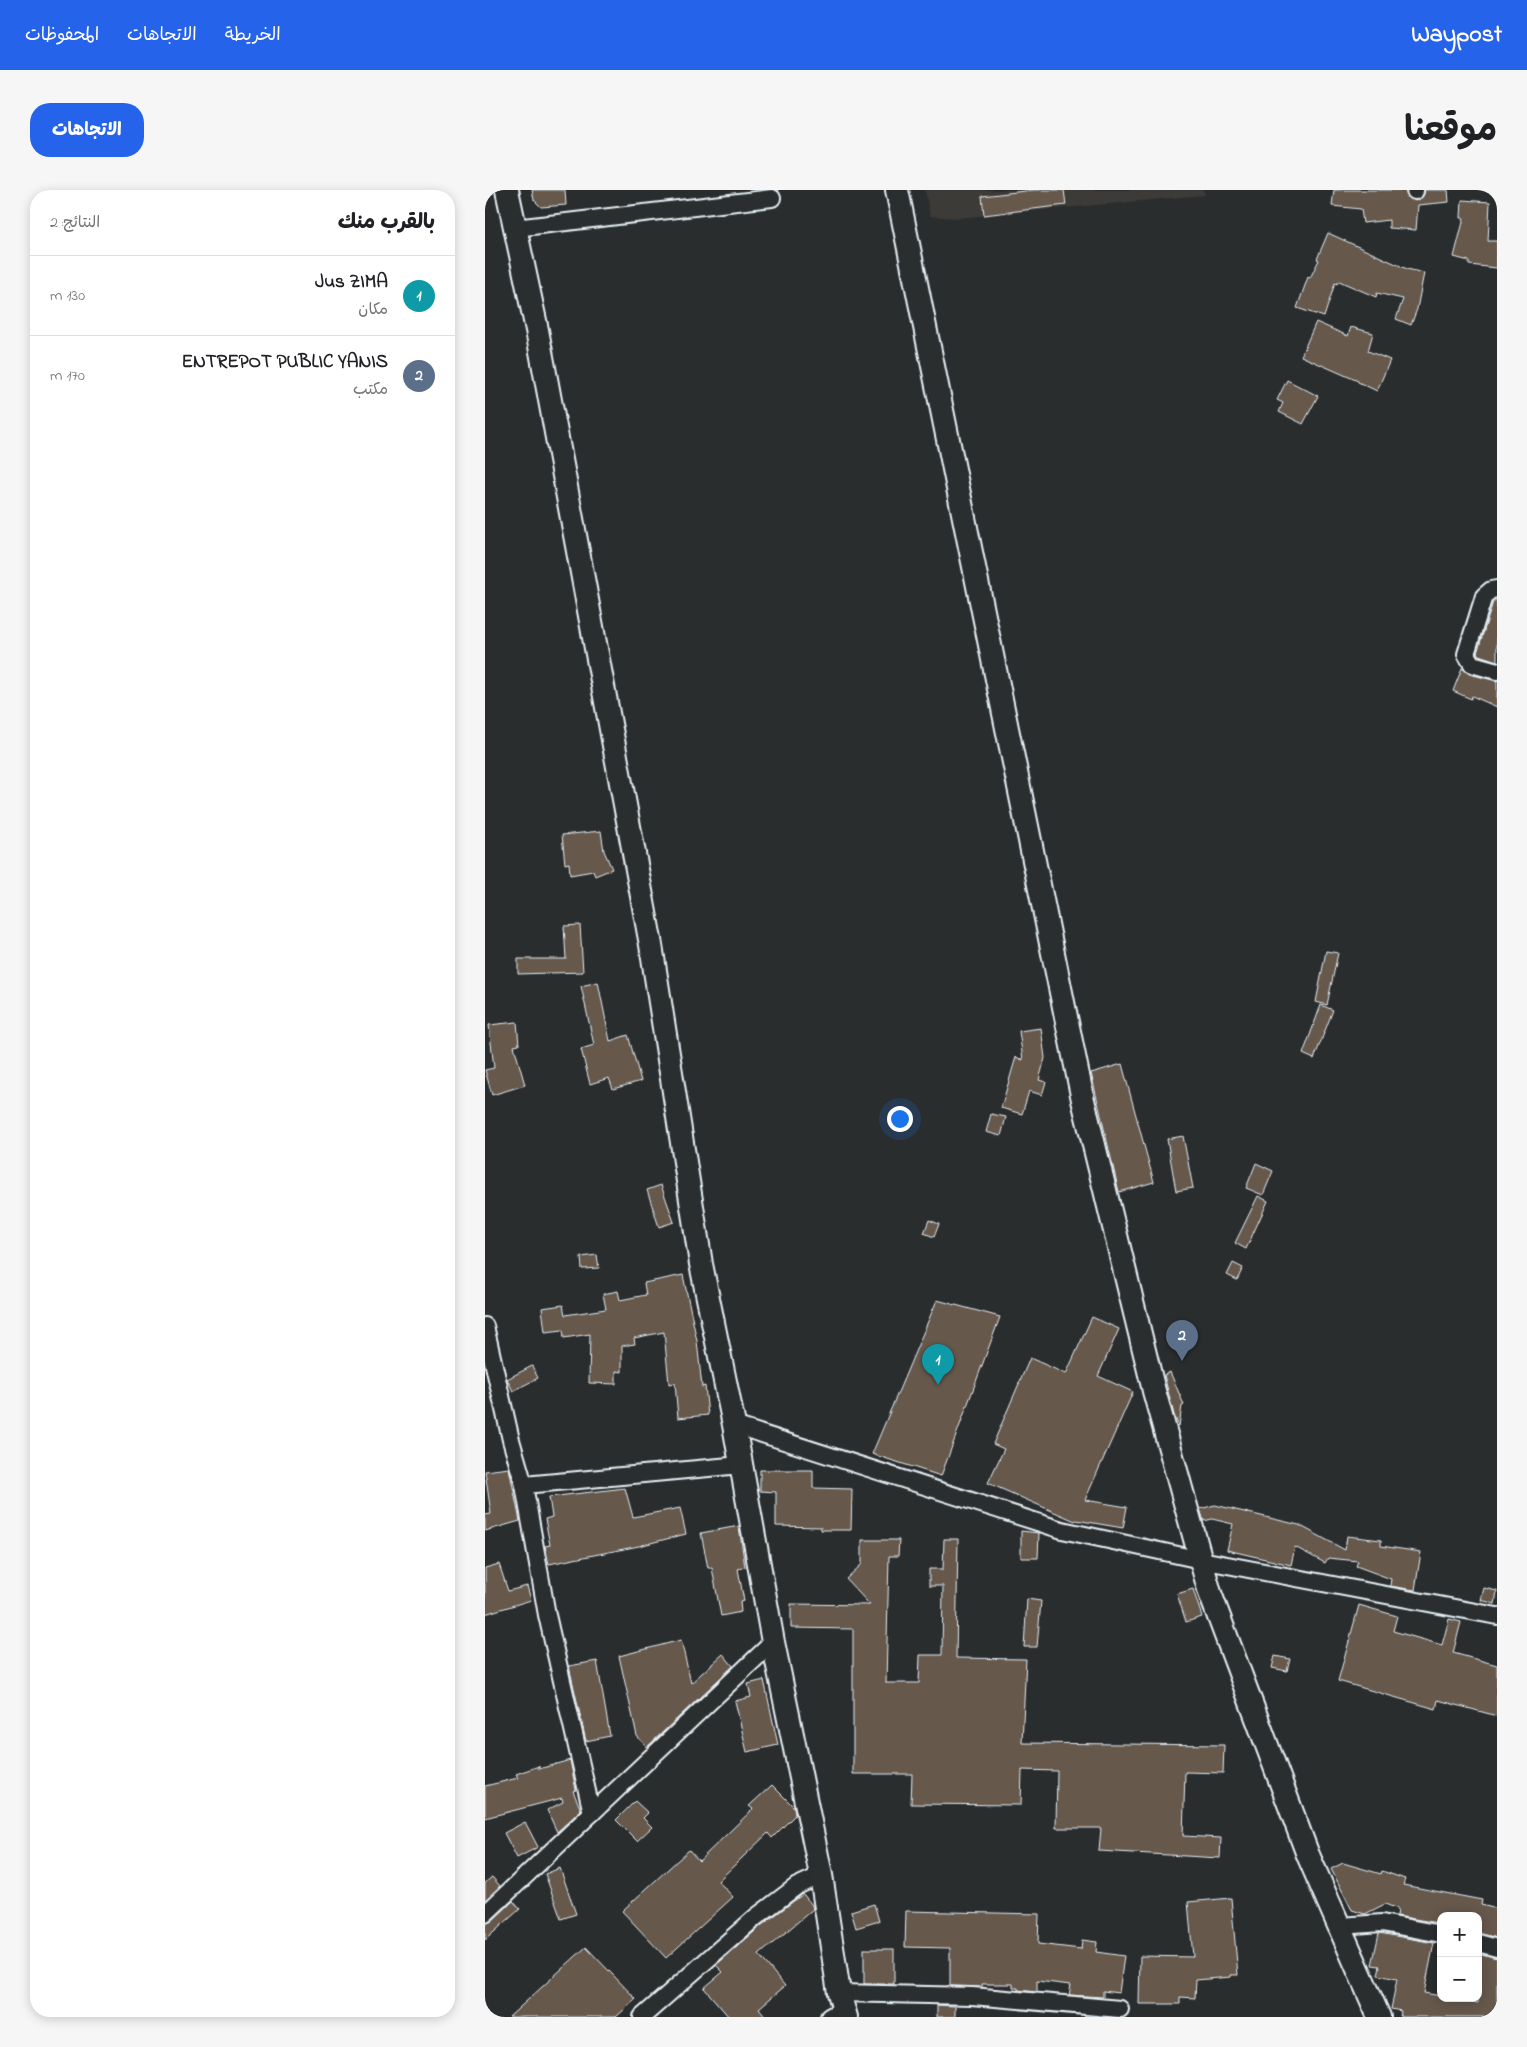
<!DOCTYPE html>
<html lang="ar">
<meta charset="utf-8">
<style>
:root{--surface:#fff;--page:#f6f6f6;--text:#202124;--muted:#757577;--line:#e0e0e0;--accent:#2563eb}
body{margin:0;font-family:"Indie Flower","Playpen Sans Arabic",sans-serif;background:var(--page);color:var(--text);direction:rtl}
.controls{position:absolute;right:15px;bottom:15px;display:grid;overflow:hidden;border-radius:10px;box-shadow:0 2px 12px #0003}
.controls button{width:45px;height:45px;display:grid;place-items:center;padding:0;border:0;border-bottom:1px solid var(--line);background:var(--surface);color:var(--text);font:25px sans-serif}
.you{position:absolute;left:414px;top:928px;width:18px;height:18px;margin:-12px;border:4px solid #fff;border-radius:50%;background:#1a73e8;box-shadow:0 0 0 8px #1a73e833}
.badge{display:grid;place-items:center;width:32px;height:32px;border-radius:50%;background:var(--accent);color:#fff;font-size:16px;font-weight:700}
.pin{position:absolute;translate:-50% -41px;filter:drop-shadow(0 1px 2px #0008)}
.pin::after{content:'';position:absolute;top:26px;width:18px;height:15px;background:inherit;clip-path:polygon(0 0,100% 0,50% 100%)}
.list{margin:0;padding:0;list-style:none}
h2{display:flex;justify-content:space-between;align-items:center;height:65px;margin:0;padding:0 20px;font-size:21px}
h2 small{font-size:16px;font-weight:400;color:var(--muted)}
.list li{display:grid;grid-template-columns:32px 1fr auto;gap:15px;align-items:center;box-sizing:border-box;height:80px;padding:0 20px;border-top:1px solid var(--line)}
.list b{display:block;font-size:19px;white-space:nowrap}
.list p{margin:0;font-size:16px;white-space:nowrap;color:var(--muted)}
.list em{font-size:16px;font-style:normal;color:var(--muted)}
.map{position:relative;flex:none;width:1012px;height:1827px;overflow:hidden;direction:ltr;border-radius:20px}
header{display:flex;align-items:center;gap:30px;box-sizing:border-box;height:70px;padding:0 25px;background:var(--accent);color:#fff}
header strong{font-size:24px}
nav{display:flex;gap:28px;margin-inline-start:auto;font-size:18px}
.intro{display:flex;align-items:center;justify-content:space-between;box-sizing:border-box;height:120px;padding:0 30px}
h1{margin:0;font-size:35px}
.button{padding:12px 22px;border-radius:20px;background:var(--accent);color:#fff;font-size:18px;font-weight:700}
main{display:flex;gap:30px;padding:0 30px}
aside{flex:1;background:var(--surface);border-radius:20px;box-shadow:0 2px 12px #0003}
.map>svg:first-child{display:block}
.built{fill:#3c3a37}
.building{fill:#66594c;stroke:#e8f1f8}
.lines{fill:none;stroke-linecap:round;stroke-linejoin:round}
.street-casing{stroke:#e8f1f8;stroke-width:20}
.secondary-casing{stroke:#e8f1f8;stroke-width:26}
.street{stroke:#2a2d2e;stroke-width:16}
.secondary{stroke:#2a2d2e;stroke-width:22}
</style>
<header>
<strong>Waypost</strong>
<nav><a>الخريطة</a><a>الاتجاهات</a><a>المحفوظات</a></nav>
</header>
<div class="intro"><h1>موقعنا</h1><a class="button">الاتجاهات</a></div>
<main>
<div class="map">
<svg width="1012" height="1827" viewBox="0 0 1012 1827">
<rect width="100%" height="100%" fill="#2a2d2e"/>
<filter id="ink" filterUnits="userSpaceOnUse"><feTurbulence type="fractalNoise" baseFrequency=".02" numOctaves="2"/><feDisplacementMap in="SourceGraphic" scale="10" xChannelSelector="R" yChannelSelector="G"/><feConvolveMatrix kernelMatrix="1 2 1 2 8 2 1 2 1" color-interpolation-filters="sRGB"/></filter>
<g filter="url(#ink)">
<path class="built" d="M440,0H718L720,5L472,28L445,26Z"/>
<g class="building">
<path d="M47,0H80L81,15L56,17L49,10Z"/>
<path d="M549,0H579L581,15L499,25L497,6Z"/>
<path d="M849,0H920L922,6L930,11L938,6L940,0H963L964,12L933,15L931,40L904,38V30L878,33L876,19L847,16Z"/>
<path d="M977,10L1005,12L1003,51H1012V78L984,75V71L969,67L979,28H976Z"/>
<path d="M843,43L922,79L939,83L932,119L926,135L911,129L918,109L892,103L891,107L854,91L852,94L850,93L839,127L812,118L823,87L825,88L834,70L832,69Z"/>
<path d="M831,132L863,146L866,137L888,143L883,161L905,170L892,201L873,192V191L816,166Z"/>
<path d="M802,190L833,206L818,234L794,222L798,213L792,210Z"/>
<path d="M1012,409V471L994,465L992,463L1008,412Z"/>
<path d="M977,478L984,484L1012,491V517L987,506L986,509L968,501Z"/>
<path d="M116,641L119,661L127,679L110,686L108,681L85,685L84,673L80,674L77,645Z"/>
<path d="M95,735L98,782L33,784V769H81L79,736Z"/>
<path d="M841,761L853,763L842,815L831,812Z"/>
<path d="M113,792L125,851L143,845L156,891L128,899L124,888L105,894L96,859L109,855L96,796Z"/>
<path d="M836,815L848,820L829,869L818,864Z"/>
<path d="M32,832L34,855L29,856L40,895L7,905L0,880L9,878L4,835Z"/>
<path d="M556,838L560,868L554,890L561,892L557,905L544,901L537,924L516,918L531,867L538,870L534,841Z"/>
<path d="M637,874L669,992L634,1002L606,883Z"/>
<path d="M506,924L521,927L516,946L501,942Z"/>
<path d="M698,946L708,998L691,1001L682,949Z"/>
<path d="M771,973L788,981L778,1005L761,998Z"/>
<path d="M176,995L189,1032L174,1037L162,1000Z"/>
<path d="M773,1006L783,1011L761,1059L750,1053Z"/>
<path d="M444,1030L454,1034L449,1047L439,1043Z"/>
<path d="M112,1065L114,1078L97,1079L96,1067Z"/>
<path d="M748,1073L758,1078L752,1090L742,1085Z"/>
<path d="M198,1085L212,1151L217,1197L220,1196L223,1225L193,1228L190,1193L184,1194L179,1142L149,1148L150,1154L137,1156V1182L131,1181V1194L104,1193L105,1144L79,1148L78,1140L60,1142L57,1118L78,1115L80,1125L121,1119L118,1104L133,1101L135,1110L161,1105L159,1093Z"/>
<path d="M452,1110L515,1127L456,1286L387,1264Z"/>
<path d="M607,1127L634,1139L613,1186L648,1202L600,1310L642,1317L638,1338L591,1330L590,1331L503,1293L519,1259L508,1254L545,1168L581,1184Z"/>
<path d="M47,1176L53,1188L28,1201L22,1189Z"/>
<path d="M685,1182L699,1215L697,1216L694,1236L689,1225L679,1185Z"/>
<path d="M24,1278L35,1331L0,1341V1325L6,1324L0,1281Z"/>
<path d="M275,1280H328V1298L367,1299L366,1340H336V1337L291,1336V1302L275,1301Z"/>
<path d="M140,1298L148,1327L195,1318L201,1344L154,1356L64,1374L60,1356L65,1355L60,1329L67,1327L64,1307Z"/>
<path d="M730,1315L814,1335L860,1360L862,1346L896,1350V1356L936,1362L930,1400L905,1396L906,1389L871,1376L873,1371L843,1368L840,1373L810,1357L806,1375L742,1360L748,1334L727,1329L719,1331L715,1319Z"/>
<path d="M254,1336L260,1377L253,1379L259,1411L255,1412L256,1422L236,1426L227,1378H223L216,1343Z"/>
<path d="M536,1341L554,1343L553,1368H536Z"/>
<path d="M459,1349H473L471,1468L541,1469L537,1553L739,1555L738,1583L700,1582L698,1646L736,1648L735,1668L614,1661L616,1638H571L572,1581L537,1580L536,1615L426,1614L427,1584H368V1439L306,1438V1414L385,1415L361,1389L377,1374V1350H414L413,1366H404L401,1493H434L435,1465H457L458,1396H444V1379H458Z"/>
<path d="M14,1374L23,1401L42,1396L46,1410L0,1424V1378Z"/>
<path d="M999,1398L1012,1401L1010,1414L996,1410Z"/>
<path d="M708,1399L717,1427L701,1432L692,1404Z"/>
<path d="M542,1409L556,1411L552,1457H539Z"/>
<path d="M874,1415L912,1426L908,1441L957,1455L964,1429L976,1432L968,1463L1012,1475V1526L953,1510L951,1519L853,1491Z"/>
<path d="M196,1450L206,1493L238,1464L248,1476L162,1557L152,1546L134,1466Z"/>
<path d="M790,1466L805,1469L802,1481L787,1478Z"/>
<path d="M112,1471L125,1546L101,1551L84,1476Z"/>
<path d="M279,1490L293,1555L262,1562L250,1511L266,1507L263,1494Z"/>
<path d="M85,1570L91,1600L88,1601L96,1620L72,1642L62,1620L78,1612L77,1608L0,1628V1596L33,1588L31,1584L54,1576V1579Z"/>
<path d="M287,1595L309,1617L310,1625L287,1648L283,1643L233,1691L248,1707L181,1768L137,1721L204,1660L214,1671L268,1619L264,1616Z"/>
<path d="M150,1611L163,1623L158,1628L167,1637L152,1651L131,1630Z"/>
<path d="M40,1632L53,1657L32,1668L19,1643Z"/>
<path d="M858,1673L896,1684L897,1681L920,1689L918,1695L997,1710L996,1715L1012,1719V1748L993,1743V1726H956V1733H953L912,1726L913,1719L900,1714L880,1724L867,1720L846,1679Z"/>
<path d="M75,1678L91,1724L76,1729L60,1684Z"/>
<path d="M7,1687L15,1696L0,1710V1693Z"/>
<path d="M318,1704L327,1715L328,1719L274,1765L300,1796L274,1818L281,1827H244L219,1798L238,1782L231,1775L277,1735Z"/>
<path d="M746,1708L753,1785H746V1787L711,1790L710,1808L695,1807V1814H654L655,1766L708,1767L703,1712Z"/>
<path d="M28,1711L35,1719L0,1750V1734L7,1731Z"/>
<path d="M389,1714L394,1731L371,1738L366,1721Z"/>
<path d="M421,1721L554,1724L553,1754L596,1759L597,1750L612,1752L611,1762L639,1766L634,1803L618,1801V1807L584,1805L586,1795L552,1791V1802L533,1800V1798H528V1794H497V1797L465,1796V1758L420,1757Z"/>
<path d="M894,1743L949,1753L939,1803L956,1806V1808H968L993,1813V1763L1012,1768V1827H915L916,1821L906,1819L912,1789L893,1785L895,1776L887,1775Z"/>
<path d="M101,1757L151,1809L131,1827H24Z"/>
<rect x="379" y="1759" width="30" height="35"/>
<path d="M452,1815L470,1816V1827H452Z"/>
</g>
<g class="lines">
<defs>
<g id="street">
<path d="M930,0V1"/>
<path d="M30,38L287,8"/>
<path d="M1012,399L1006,400L999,406L981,464L987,474L1012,481"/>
<path d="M0,1136L26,1250L39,1295L256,1275"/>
<path d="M249,1235L577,1340L716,1370L1012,1426"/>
<path d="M39,1295L62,1425L107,1623"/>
<path d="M0,1724L288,1452"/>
<path d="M856,1736L897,1733L956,1744"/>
<path d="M993,1753L1012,1758"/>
<path d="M354,1803L487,1806L635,1819"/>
<path d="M157,1827L271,1727L312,1696L336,1685"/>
<path d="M344,1827L360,1818"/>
</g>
<g id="secondary">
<path d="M22,0L52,140L166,755L216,1074L249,1235L288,1452L336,1685L354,1803L361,1827"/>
<path d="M412,0L598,910L669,1201L725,1403L823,1665L894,1827"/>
</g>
</defs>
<use href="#street" class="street-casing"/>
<use href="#secondary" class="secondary-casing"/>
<use href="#street" class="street"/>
<use href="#secondary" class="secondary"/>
</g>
</g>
</svg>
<div class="controls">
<button>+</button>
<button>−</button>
</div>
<div class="you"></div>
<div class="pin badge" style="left:453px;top:1195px;background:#0f9aa8">1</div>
<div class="pin badge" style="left:697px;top:1171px;background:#5c6f8a">2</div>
</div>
<aside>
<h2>بالقرب منك<small>النتائج: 2</small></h2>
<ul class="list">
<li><span class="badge" style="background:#0f9aa8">1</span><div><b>Jus ZIMA</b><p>مكان</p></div><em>130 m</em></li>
<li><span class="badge" style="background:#5c6f8a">2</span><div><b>ENTREPOT PUBLIC YANIS</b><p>مكتب</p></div><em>170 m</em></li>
</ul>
</aside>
</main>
